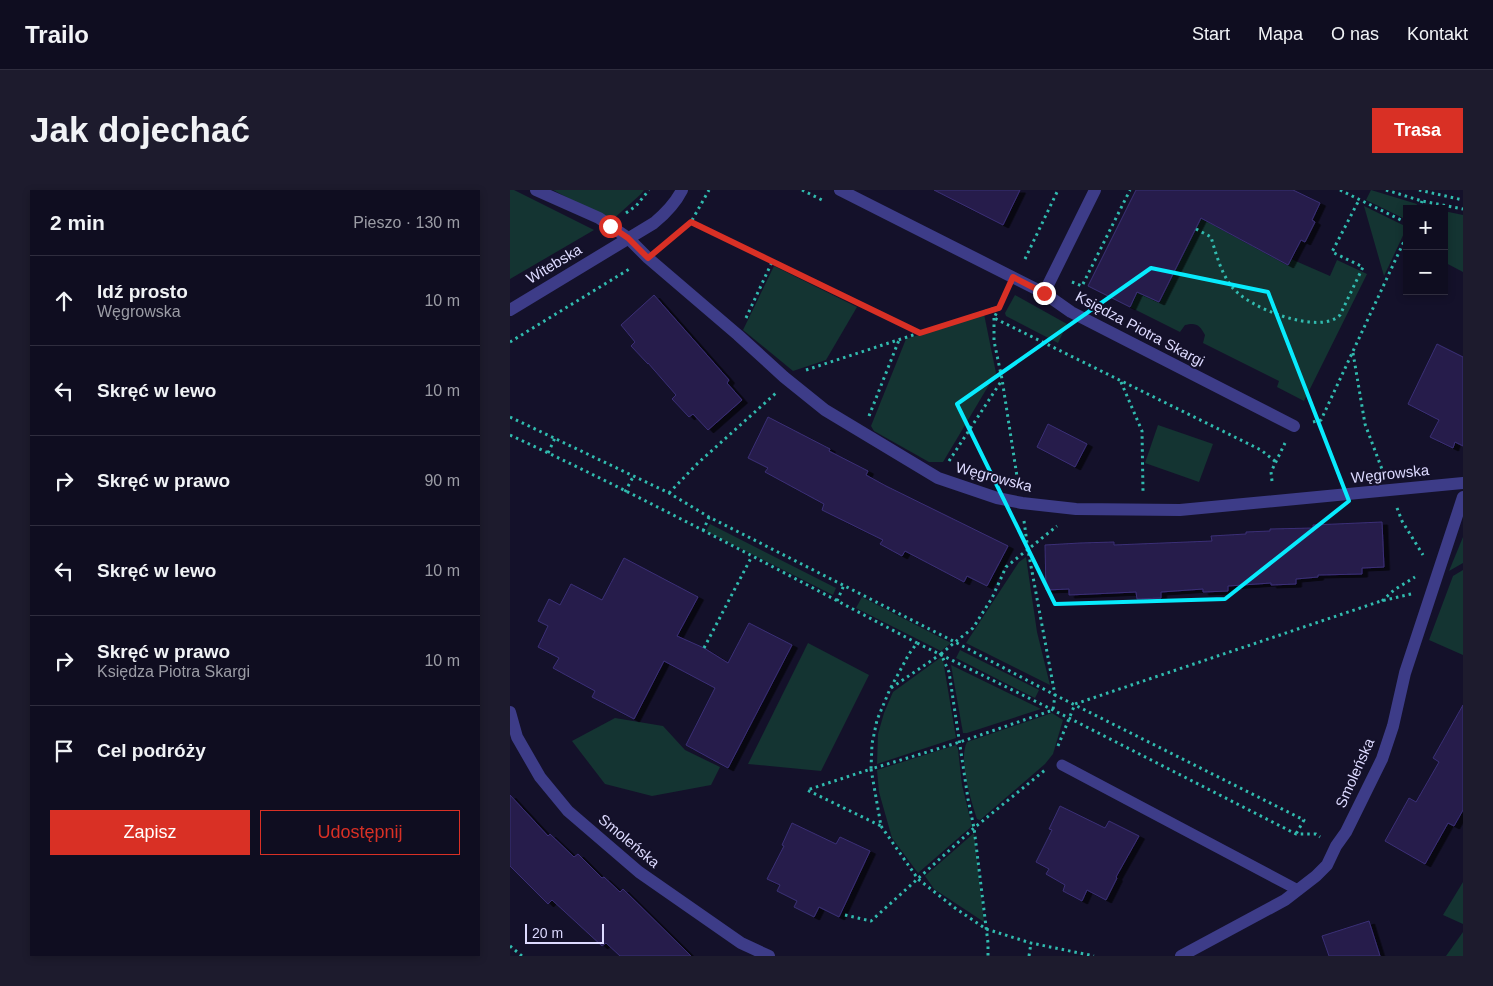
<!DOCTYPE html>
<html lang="pl">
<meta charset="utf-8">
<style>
:root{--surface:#0f0d20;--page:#1d1b2d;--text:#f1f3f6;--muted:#9b9ca5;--line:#2f2d3e;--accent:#d93025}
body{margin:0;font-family:Helvetica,sans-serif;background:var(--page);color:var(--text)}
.controls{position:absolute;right:15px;top:15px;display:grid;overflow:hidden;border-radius:0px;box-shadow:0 2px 8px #0003}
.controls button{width:45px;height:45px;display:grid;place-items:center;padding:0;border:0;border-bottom:1px solid var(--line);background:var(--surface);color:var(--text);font:25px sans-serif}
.scale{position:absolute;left:15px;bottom:12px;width:79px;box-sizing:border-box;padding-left:5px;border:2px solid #dddaff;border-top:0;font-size:14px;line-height:18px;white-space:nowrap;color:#dddaff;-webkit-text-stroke:4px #14112a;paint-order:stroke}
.stop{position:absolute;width:15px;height:15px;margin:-11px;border:4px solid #d93025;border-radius:50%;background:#fff}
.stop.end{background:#d93025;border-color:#fff;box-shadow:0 1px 5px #0008}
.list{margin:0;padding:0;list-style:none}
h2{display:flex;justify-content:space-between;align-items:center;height:65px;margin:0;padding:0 20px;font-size:21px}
h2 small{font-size:16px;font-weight:400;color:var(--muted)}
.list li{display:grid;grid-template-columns:32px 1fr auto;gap:15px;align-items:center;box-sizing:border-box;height:90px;padding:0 20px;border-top:1px solid var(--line)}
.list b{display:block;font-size:19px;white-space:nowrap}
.list p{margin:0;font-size:16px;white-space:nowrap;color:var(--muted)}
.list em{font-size:16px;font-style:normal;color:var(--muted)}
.actions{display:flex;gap:10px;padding:15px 20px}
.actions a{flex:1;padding:11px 0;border:1px solid var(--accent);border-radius:0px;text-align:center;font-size:18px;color:var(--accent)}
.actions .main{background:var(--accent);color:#fff}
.icon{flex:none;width:28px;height:28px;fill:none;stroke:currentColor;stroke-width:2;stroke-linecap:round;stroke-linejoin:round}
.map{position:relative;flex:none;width:953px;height:766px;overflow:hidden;border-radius:0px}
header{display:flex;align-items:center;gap:30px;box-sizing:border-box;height:70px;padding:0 25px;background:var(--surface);border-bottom:1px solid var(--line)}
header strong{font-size:24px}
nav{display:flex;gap:28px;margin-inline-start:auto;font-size:18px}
.intro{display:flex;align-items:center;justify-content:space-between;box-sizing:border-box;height:120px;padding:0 30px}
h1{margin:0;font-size:35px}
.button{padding:12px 22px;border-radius:0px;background:var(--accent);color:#fff;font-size:18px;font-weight:700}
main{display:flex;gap:30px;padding:0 30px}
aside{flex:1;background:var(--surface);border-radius:0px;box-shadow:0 2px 8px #0003}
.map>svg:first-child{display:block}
.green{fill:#143432}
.building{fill:#251d4b;stroke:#3b2f76;filter:url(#shadow)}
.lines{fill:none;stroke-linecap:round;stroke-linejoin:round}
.path{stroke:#31bbaf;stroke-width:3;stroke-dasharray:2.5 4;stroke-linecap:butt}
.lane{stroke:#3d3c88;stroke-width:11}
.street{stroke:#3d3c88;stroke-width:12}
.route{stroke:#d93025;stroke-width:6}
.marked{fill:none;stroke:#08ebfd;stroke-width:4;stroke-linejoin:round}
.labels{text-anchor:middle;stroke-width:4;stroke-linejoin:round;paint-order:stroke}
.street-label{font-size:15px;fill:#dddaff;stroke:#14112a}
</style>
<header>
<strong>Trailo</strong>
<nav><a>Start</a><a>Mapa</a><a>O nas</a><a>Kontakt</a></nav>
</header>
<div class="intro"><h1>Jak dojechać</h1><a class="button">Trasa</a></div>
<main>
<aside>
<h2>2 min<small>Pieszo · 130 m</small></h2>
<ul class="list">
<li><svg class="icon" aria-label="ahead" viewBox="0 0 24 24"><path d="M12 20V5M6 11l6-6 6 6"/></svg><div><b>Idź prosto</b><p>Węgrowska</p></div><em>10 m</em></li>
<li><svg class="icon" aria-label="left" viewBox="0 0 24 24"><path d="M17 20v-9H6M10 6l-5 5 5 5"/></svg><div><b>Skręć w lewo</b></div><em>10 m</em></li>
<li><svg class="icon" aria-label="right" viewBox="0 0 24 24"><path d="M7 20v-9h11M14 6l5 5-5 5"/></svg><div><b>Skręć w prawo</b></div><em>90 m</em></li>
<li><svg class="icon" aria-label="left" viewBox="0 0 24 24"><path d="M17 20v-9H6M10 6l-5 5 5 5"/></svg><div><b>Skręć w lewo</b></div><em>10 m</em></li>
<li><svg class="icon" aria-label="right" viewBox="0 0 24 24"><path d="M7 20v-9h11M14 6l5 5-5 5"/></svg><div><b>Skręć w prawo</b><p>Księdza Piotra Skargi</p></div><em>10 m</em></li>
<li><svg class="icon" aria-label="arrive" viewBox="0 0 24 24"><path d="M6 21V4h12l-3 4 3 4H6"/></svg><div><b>Cel podróży</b></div></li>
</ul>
<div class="actions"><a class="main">Zapisz</a><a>Udostępnij</a></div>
</aside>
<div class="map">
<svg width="953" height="766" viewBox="0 0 953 766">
<defs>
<filter id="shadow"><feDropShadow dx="5.5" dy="3" stdDeviation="0" flood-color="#0009"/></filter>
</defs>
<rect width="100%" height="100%" fill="#14112a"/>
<g class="green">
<path d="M0,0H4L84,40L0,89Z"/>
<path d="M43,0H134L131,4L101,31Z"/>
<path d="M861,0L907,14L905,19H897V30L856,10Z"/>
<path d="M854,16L897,37L874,86Z"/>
<path d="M934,21L953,25V82L934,72Z"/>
<path d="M691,28L777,75L781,69L820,86L827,70L857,84L794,211L767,197L769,191L693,153L695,145C690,135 686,132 675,135L670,142L620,117L627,102L650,112Z"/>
<path d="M264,76L347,117L316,170L283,181L233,140Z"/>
<path d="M505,105L557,134L548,153L496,126L495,123Z"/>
<path d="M474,124L486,183L433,272H419L364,241L361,236L396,149Z"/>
<path d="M648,235L703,254L689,292L635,273Z"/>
<path d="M200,334L326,398L323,405L196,341Z"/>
<path d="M953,347V373L939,381Z"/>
<path d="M516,367L527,442L540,495L456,453L509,372Z"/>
<path d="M953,380V465L919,450L943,386Z"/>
<path d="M352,407L441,453L431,461L346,418Z"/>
<path d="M298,453L359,485L311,581L238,574Z"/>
<path d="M450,460L529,500L525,508L446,468Z"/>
<path d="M430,468L433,470L446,548L367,574L368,544L374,523L383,502Z"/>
<path d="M441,475L531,519L457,543H453Z"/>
<path d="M542,523L553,530L543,564L535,574L470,630L467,629C461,611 448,569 457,552Z"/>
<path d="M105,528L153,536L175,560L210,577L201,595L142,606L95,594L62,551Z"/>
<path d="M446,555L448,559L452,595L462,636L408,683L382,648L369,602L367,580Z"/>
<path d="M464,643L474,732L424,699L415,686Z"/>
<path d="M953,692V734L933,725Z"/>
<path d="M953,742V766H936Z"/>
</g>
<g class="building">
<path d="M424,0H510L493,35Z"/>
<path d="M626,0H783L810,13L802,30L805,32L795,52L791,50L778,75L691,28L649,112L627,102L620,117L578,96Z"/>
<path d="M144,105L219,190L217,193L232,210L198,240L183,224L179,227L162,209L166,205L138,173V174L121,156L125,152L111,135Z"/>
<path d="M927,154L953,167V256L945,252L943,258L920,247L929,230L898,214Z"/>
<path d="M258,227L320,259L319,261L358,281L356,285L376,296L498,356L477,396L457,386L454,392L395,361L392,366L370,354L373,350L312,320L314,314L255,282L258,278L238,268Z"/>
<path d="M538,234L577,254L565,277L527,257Z"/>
<path d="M872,332L874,377L852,378V384L808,385V387L786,389V394L761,395V393L718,396V401L693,402V399L651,402V408L627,409L626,402L559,405V399L536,400L535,355L570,353L604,352V355L702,351L701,346L736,344V342L760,341V339L803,338V335Z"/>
<path d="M114,368L188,407L167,446L194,458L218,473L239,433L282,455L218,578L176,555L205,498L154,471L124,529L82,507L85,501L43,478L49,468L28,457L38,436L28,431L39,409L50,415L61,394L92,410Z"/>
<path d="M953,515V620L944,636L938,633L915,674L875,651L899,608L906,612L929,572L923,568Z"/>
<path d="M0,605L38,646L40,644L64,667L68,664L92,688L94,687L110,702L113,699L181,766H110L96,753L92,756L42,710L38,714L0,676Z"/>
<path d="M550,616L595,638L599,631L629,646L606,687L607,688L596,710L577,700L572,711L553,701L555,695L536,684L539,679L526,672L542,640L539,639Z"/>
<path d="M282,633L326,654L330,647L360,661L329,727L309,717L304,727L284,717L287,711L267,701L270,695L257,689L274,656L272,655Z"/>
<path d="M859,731L870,766H819L812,746Z"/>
</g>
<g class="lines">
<g class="path">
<path d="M292,0L314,11"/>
<path d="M830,0L897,33"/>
<path d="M876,0L912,11L953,19"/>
<path d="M909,0L953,10"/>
<path d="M909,19L912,11"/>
<path d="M116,23L126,16L139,0"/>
<path d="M181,32L410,143"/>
<path d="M686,39L701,47C706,64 711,83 722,97C738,118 810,146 830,125L853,77L822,62L849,10"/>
<path d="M153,56L181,32L199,0"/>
<path d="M515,69L548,0"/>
<path d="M562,92L572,96L620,0"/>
<path d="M495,106L484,128L751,260L766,272"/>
<path d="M236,128L262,72"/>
<path d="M484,128V151L492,189L508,293"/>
<path d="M0,152L121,78"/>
<path d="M843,163L855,234L873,282"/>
<path d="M296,180L489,117"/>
<path d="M611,192L632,241L633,301"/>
<path d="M359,226L389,150"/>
<path d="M0,227L159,303L199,327L445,452L545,505L794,630L786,644"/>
<path d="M803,232L811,230L897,45"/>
<path d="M0,245C138,309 272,382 407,453"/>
<path d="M38,263L45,248"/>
<path d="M439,271L492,190"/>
<path d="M762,291L761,282L775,253"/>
<path d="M115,302L123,287"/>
<path d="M159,303L188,273L266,203"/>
<path d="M887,318L892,331L913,365"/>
<path d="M514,331L518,360L545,505L543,520L450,552L361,579L362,554L367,530L380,499L399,464L407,453L543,520L559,528L786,644H806L810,647"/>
<path d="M193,341L199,327"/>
<path d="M327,411L334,395"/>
<path d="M872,411L884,400L905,387"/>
<path d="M194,458L242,366"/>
<path d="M431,464L445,452L463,438L482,408L496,377L547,336"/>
<path d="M381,498L431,464L439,482L458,609L464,638L478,753V766"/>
<path d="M548,556L565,514L871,411L901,404"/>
<path d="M361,579L371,636L297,600Z"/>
<path d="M371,636L408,689L445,718L476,739L521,753L584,766"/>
<path d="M335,725L361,731L464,638L535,580"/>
<path d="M0,756L12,766"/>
<path d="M519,766L521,753"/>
</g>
<path class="lane" d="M552,575L788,700"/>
<g class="street">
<path d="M26,0L89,28L118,48L138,68L228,145L274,187L315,220L428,288L487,308L512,313L566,319L670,320L953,293"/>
<path d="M330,0L534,103L561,122L784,236"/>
<path d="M534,103L585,0"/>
<path d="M0,120L144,33C156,23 165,14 172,0"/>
<path d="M0,522L7,547L30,587L58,621L129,682L231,753L259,766"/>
<path d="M671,766L775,710L806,686L817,675L826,656L836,642L872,569L883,536L895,483L953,307"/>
</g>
</g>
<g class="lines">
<path class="route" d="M100,36L118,48L138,68L181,32L410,143L489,118L503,87L534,103"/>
</g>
<path class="marked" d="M641,78L758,102L839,311L715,409L545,414L447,214Z"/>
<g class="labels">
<g class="street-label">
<text transform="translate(44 74) rotate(-31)" y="5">Witebska</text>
<text transform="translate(630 139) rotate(28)" y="5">Księdza Piotra Skargi</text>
<text transform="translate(880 284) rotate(-6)" y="5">Węgrowska</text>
<text transform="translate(484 287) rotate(15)" y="5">Węgrowska</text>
<text transform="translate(845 583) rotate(-66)" y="5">Smoleńska</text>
<text transform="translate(119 651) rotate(40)" y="5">Smoleńska</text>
</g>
</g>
</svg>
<div class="controls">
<button>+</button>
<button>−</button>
</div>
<div class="scale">20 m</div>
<div class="stop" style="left:100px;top:36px"></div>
<div class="stop end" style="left:534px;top:103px"></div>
</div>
</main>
